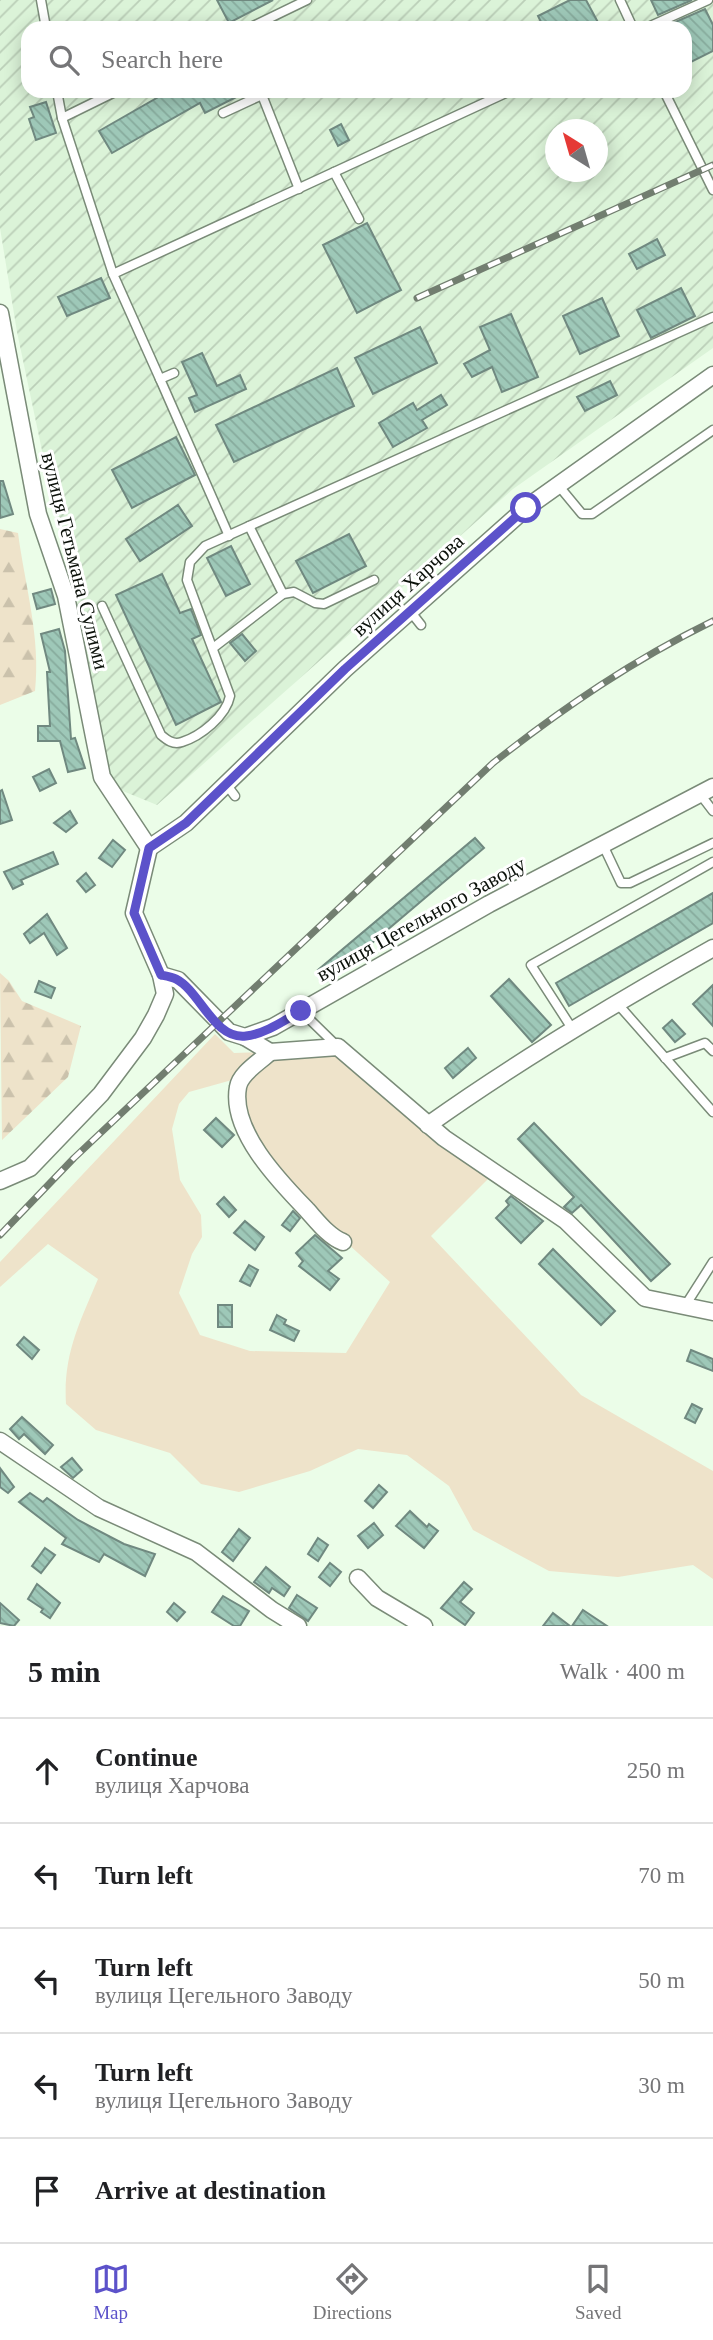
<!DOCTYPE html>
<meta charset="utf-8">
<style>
:root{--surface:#fff;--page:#f2f2f2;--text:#202124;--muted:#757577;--line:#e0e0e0;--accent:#5c52ca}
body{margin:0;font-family:Georgia,serif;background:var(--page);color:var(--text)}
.compass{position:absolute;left:545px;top:119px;width:63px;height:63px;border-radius:50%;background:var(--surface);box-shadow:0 4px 18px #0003;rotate:323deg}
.stop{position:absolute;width:21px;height:21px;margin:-16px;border:5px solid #5c52ca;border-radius:50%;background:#fff}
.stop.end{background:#5c52ca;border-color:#fff;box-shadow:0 2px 7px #0008}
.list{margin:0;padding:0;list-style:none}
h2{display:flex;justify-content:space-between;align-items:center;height:91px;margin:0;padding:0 28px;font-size:30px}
h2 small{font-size:23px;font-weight:400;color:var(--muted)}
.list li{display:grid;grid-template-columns:46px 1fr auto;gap:21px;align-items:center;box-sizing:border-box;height:105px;padding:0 28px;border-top:2px solid var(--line)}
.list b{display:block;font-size:26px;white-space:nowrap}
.list p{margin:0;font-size:23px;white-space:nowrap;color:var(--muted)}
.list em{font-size:23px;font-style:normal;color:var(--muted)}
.icon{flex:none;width:38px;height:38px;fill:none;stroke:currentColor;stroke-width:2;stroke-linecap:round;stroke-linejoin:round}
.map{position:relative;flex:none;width:713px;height:1626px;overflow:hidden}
.search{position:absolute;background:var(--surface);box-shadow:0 4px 18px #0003;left:21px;right:21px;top:21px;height:77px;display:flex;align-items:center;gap:18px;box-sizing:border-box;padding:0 24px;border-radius:21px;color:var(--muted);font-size:26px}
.sheet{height:616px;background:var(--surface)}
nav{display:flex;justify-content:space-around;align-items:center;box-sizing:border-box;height:98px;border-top:2px solid var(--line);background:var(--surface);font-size:19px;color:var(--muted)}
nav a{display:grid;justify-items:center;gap:4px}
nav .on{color:var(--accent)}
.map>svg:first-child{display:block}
.industrial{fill:url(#industrial-furrows);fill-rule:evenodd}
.grass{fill:#eee3ca}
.forest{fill:url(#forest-firs)}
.building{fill:url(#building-back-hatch);stroke:#708980;stroke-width:2}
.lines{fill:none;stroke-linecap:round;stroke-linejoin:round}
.service-casing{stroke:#7a8b78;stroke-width:11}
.minor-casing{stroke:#7a8b78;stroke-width:19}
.service{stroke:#fff;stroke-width:8}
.minor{stroke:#fff;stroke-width:16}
.rail-casing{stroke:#727e70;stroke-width:7}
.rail{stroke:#fff;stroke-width:4.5;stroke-dasharray:13;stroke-linecap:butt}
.route{stroke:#5c52ca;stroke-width:9}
.labels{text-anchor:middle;stroke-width:6;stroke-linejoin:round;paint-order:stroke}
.street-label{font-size:21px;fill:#0a1009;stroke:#fff}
</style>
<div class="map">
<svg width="713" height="1626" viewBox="0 0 713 1626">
<defs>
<pattern id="industrial-furrows" width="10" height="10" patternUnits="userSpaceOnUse" patternTransform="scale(1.75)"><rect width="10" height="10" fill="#dbf3d8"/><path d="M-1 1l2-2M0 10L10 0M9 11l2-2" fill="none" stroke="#bbcfb8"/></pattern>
<pattern id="forest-firs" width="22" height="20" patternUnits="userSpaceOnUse" patternTransform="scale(1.75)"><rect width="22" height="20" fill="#eee3ca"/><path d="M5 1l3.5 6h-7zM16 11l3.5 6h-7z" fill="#cbc2ac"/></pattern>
<pattern id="building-back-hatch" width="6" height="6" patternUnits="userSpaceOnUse" patternTransform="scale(1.75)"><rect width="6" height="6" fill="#9ec8b8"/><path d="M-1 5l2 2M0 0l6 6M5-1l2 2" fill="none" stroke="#87ab9d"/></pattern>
</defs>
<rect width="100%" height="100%" fill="#ebfde8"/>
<path class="industrial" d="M0,0H713V348L513,489L157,805L113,787L17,332L0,228ZM28,28H685V91H28ZM556,130H598V172H556Z"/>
<path class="grass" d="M215,1034L234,1053L262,1052L232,1080L189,1092L179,1104L172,1129L180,1180L201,1215L202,1237L192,1254L179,1293L200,1335L250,1351L346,1353L390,1282L326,1224L257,1141L247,1114L243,1088L278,1055L337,1054L490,1177L431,1236L581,1395L713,1471V1579L693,1565L618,1577L549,1571L473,1530L449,1486L407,1455L358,1449L310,1471L239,1492L201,1484L170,1453L96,1430L66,1404C63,1355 79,1324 98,1279L48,1244L0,1287V1262Z"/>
<g class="forest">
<path d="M0,529L18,533C25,586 41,638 35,691L0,705Z"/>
<path d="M0,973L9,981L22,1001L81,1026L68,1077L2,1140Z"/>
</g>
<g class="building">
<path d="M217,0H273L229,23Z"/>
<path d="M570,0H586L601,28H544L538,16Z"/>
<path d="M651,0H692L658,15Z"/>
<path d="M705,9L713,25V51L685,65V28L664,27Z"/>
<path d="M169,91H248L205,113L200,103L112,153L99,131Z"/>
<path d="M46,102L56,133L36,140L29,119L34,117L30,107Z"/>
<path d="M341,124L349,140L338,146L330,130Z"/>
<path d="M367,223L401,290L357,313L323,245Z"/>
<path d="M657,239L665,255L637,269L629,254Z"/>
<path d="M101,278L110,298L67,316L58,297Z"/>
<path d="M681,288L695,316L651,338L637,310Z"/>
<path d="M602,298L619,336L580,354L563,316Z"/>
<path d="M511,314L538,377L502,392L492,367L472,377L464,364L490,350L480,327Z"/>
<path d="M420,327L437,363L373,394L355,358Z"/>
<path d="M202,353L217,386L240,375L246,389L195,412L189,398L197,395L182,362Z"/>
<path d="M337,368L354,406L234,462L216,425Z"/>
<path d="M610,381L617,395L585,411L577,397Z"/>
<path d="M441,395L447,405L422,420L427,428L393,447L379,423L413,403L417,410Z"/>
<path d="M176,437L195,475L132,508L112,470Z"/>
<path d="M0,481H3L13,514L0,518Z"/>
<path d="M178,505L192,526L140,561L126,539Z"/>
<path d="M349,534L366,566L313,593L296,561Z"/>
<path d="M231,546L250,584L226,596L207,558Z"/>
<path d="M162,574L180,613L191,609L201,635L192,639L221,702L176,725L116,595Z"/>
<path d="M51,589L55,604L37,609L33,594Z"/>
<path d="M59,629L65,651L71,739L75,738L85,768L68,772L60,741H38V726H50L47,672H50L41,634Z"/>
<path d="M242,634L256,651L245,661L230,643Z"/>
<path d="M49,769L56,783L40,791L33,777Z"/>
<path d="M2,790L12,820L0,824V791Z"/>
<path d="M70,811L77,823L66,832L54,823Z"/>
<path d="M475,838L484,848L327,981L318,970Z"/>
<path d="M113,840L125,850L112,867L99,858Z"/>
<path d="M53,852L58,864L21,880L23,884L13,889L4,872Z"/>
<path d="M86,873L95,885L86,892L77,881Z"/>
<path d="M713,893V923L569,1006L556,983Z"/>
<path d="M47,914L67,948L57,955L44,933L30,943L24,934Z"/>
<path d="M509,979L551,1025L532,1042L491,996Z"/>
<path d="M39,981L55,988L51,998L35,992Z"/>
<path d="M713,985V1026L693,1004Z"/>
<path d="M672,1020L685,1034L675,1042L663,1028Z"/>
<path d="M468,1048L476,1058L453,1078L445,1068Z"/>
<path d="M216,1118L234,1135L222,1147L204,1130Z"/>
<path d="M534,1123L670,1264L651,1281L581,1205L572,1213L564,1207L574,1197L518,1139Z"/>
<path d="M511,1196L543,1221L521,1243L496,1218L509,1205L506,1201Z"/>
<path d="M224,1197L236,1210L229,1217L217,1204Z"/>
<path d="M293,1211L300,1218L290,1231L282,1225Z"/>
<path d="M245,1221L264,1237L255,1250L234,1233Z"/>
<path d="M315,1235L342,1258L328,1271L339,1279L330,1290L299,1266L303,1261L296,1253Z"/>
<path d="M553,1249L615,1311L601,1325L539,1264Z"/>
<path d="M249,1265L258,1270L250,1286L240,1281Z"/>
<rect x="218" y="1305" width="14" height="22"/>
<path d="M277,1315L286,1320L284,1324L299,1331L294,1341L270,1330Z"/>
<path d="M24,1337L39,1350L32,1359L17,1345Z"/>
<path d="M691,1350L713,1359V1371L687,1361Z"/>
<path d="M692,1404L702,1409L695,1423L685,1418Z"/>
<path d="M22,1417L53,1445L45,1454L24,1434L19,1439L10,1429Z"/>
<path d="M72,1458L82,1470L73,1478L61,1467Z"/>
<path d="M0,1468L14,1487L8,1493L0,1487Z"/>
<path d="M379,1485L387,1492L373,1508L365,1501Z"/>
<path d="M30,1493L43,1502L47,1498L78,1520L124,1544L155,1554L145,1576L104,1554L99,1562L62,1544L66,1538L19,1502Z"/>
<path d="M410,1511L427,1527L429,1524L438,1531L424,1548L396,1526Z"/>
<path d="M374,1523L383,1535L368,1548L358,1536Z"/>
<path d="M239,1529L250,1538L233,1561L222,1552Z"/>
<path d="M318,1538L328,1545L318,1561L308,1554Z"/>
<path d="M45,1548L55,1555L41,1573L32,1566Z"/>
<path d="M330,1563L341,1572L330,1586L319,1577Z"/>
<path d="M266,1567L290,1587L284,1596L272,1588L269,1593L254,1582Z"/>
<path d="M464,1582L472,1589L460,1602L474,1613L465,1625L441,1608Z"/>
<path d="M37,1584L60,1603L50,1618L41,1612L43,1609L28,1599Z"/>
<path d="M297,1595L317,1608L308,1621L289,1608Z"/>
<path d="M223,1596L249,1611L240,1626H234L212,1612Z"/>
<path d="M0,1603L19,1620L14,1626L0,1623Z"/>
<path d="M174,1603L185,1612L177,1621L167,1612Z"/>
<path d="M583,1610L607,1626H572Z"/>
<path d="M553,1613L570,1626H543Z"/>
</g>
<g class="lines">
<defs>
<g id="service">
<path d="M41,0L46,28"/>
<path d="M620,0L633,28"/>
<path d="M249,28L307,0"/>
<path d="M646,28L708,0"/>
<path d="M57,91L62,118"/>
<path d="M269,91L262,95L299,189"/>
<path d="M664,91L713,190"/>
<path d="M223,113L262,95"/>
<path d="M334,172L359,219"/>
<path d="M113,274L62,118L117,91"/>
<path d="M174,373L160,379L113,274L510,91"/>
<path d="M160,379L229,536"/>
<path d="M558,485L582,514H592L713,430"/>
<path d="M249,526L283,594"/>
<path d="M102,606L161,735C167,740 173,745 182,742C201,736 226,716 230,696L187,580L190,562L205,546L713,317"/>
<path d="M410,611L421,625"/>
<path d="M213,648L283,594L294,592L315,603L324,604L374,580"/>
<path d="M226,784L235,796"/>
<path d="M700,794L713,811"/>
<path d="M603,845L621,883H630L713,843"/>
<path d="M616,1002L713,1112"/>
<path d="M301,1011L338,1047"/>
<path d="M573,1030L531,965L713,862"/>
<path d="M665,1058L705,1043L713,1051"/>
<path d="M685,1306L713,1262"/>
</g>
<g id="minor">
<path d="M0,313L38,514L66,596L102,777L149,848"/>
<path d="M149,848L186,823L345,669L526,508L713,375"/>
<path d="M161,975L178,980L229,1032L245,1037L273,1027L489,904L713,787"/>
<path d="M245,1037L270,1052C261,1061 240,1073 238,1087C230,1131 280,1182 307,1210C317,1221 329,1237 343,1242"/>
<path d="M270,1052L338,1047L444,1138L566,1221L645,1298L713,1312"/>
<path d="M428,1125C519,1060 615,1003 713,948"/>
<path d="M0,1181L30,1168L101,1094L143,1038L156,1015L165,994L161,975L134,913L149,848"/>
<path d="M0,1441L99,1508L196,1552L272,1610L298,1626"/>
<path d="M358,1578L377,1598L424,1626"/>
</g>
</defs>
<use href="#service" class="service-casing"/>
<use href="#minor" class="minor-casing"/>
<use href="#service" class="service"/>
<use href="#minor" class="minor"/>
<defs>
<g id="rail">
<path d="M417,298L713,165"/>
<path d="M0,1235L74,1158L493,763C563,708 633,660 713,621"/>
</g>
</defs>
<use href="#rail" class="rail-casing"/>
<use href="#rail" class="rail"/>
</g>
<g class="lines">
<path class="route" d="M301,1011C285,1020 265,1034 246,1036C214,1040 200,991 176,979C172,977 166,976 161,975L134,913L149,848L186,823L345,669L526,508"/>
</g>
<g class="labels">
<g class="street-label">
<text transform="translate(75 561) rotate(76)" y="7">вулиця Гетьмана Сулими</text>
<text transform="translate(408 585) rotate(-42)" y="7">вулиця Харчова</text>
<text transform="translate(421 919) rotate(-29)" y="7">вулиця Цегельного Заводу</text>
</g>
</g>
</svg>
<svg class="compass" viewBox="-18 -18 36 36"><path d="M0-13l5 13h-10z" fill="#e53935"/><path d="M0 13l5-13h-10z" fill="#757577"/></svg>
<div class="stop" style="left:526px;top:508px"></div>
<div class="stop end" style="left:301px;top:1011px"></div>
<div class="search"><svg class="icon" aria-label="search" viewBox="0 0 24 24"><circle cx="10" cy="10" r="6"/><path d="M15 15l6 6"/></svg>Search here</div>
</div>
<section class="sheet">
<h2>5 min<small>Walk · 400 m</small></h2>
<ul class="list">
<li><svg class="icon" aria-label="ahead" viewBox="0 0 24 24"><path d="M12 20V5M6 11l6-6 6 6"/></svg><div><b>Continue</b><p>вулиця Харчова</p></div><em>250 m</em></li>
<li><svg class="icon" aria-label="left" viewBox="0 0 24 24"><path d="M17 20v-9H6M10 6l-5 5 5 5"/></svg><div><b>Turn left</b></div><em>70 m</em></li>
<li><svg class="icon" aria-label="left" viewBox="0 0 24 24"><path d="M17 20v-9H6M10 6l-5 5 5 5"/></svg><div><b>Turn left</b><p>вулиця Цегельного Заводу</p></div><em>50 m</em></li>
<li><svg class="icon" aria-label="left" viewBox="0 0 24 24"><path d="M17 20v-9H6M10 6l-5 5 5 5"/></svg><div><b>Turn left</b><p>вулиця Цегельного Заводу</p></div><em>30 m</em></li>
<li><svg class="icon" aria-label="arrive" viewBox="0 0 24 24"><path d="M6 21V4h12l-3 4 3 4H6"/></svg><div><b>Arrive at destination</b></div></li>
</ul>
</section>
<nav>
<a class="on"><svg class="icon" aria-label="map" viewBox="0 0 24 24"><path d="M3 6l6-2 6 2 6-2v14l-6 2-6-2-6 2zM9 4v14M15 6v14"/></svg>Map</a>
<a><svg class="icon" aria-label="directions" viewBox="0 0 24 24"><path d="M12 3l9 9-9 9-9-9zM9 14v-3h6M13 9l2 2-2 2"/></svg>Directions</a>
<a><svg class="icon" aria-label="saved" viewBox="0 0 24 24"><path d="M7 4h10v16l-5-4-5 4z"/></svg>Saved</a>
</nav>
